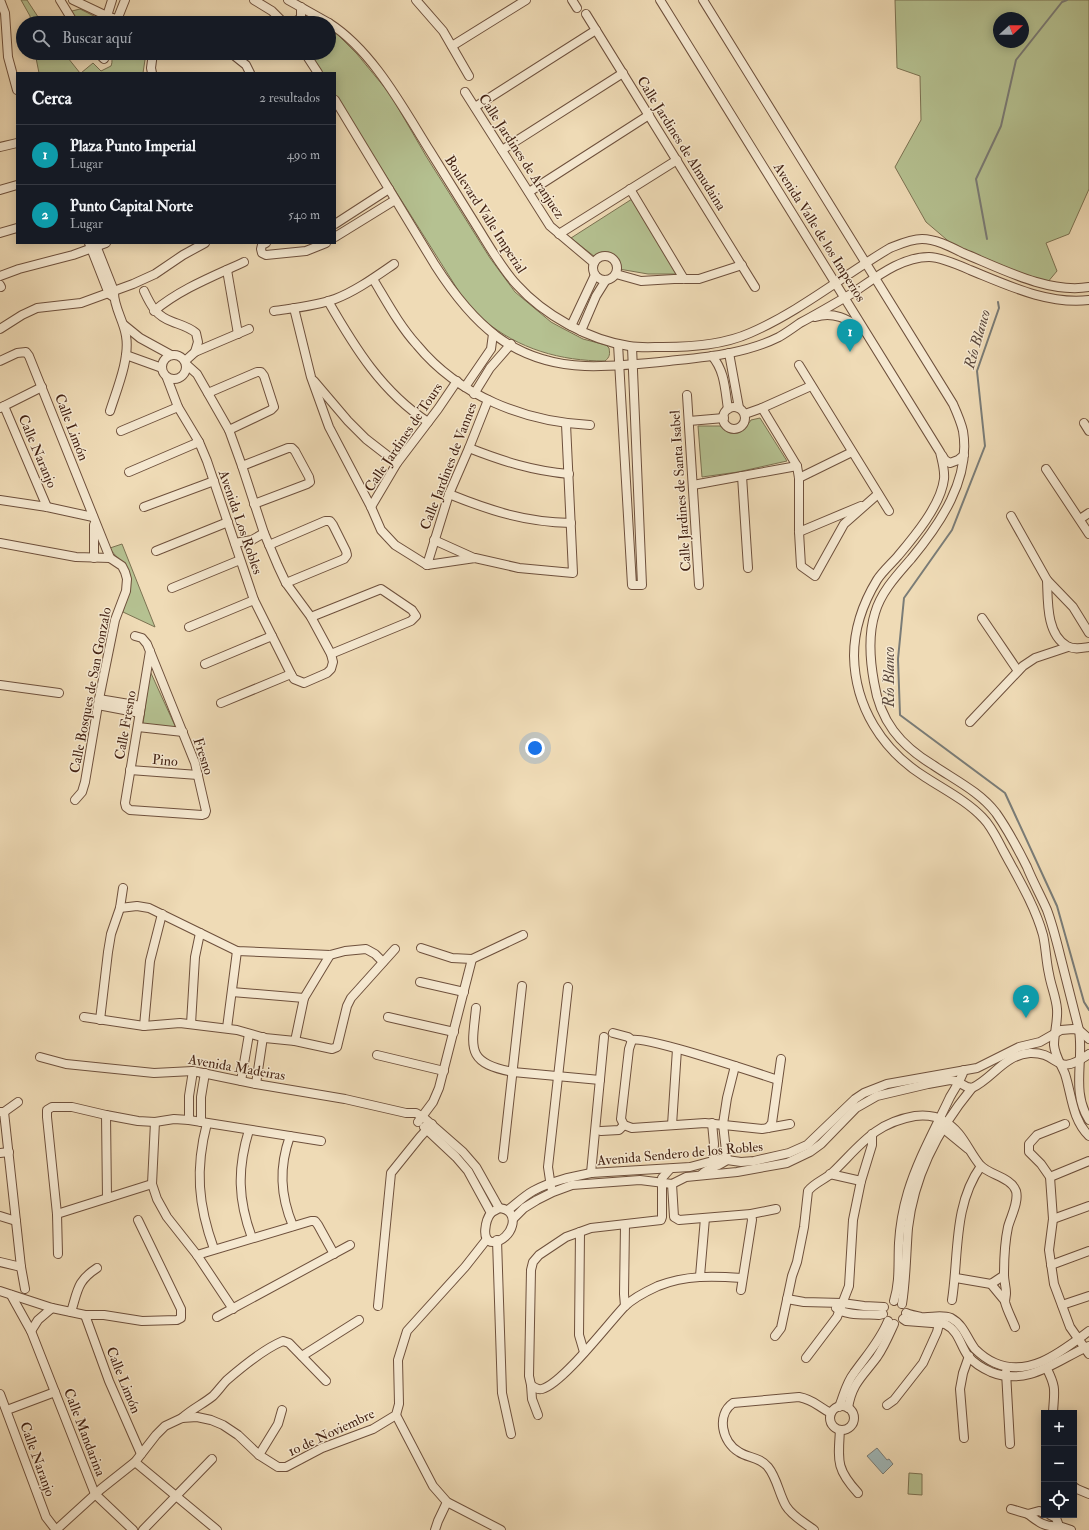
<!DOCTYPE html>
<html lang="es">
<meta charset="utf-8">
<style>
:root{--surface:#171b24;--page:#242831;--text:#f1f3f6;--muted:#9ea1a6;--line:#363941;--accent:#8c9099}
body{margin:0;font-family:"IM FELL Double Pica",serif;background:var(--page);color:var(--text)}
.controls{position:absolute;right:12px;bottom:12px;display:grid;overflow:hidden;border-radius:0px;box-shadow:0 2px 10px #0003}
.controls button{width:36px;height:36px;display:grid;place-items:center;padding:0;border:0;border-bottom:1px solid var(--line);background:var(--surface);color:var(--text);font:20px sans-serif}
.compass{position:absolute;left:993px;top:12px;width:36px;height:36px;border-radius:50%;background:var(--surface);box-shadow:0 2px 10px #0003;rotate:69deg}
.you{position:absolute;left:535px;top:748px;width:14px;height:14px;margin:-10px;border:3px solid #fff;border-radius:50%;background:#1a73e8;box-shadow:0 0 0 6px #1a73e833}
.badge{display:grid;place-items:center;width:26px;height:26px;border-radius:50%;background:var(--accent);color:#fff;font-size:13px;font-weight:700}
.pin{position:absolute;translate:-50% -33px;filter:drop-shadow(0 1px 2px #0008)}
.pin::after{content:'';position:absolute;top:21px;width:14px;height:12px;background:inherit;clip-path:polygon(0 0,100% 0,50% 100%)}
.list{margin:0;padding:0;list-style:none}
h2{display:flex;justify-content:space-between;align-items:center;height:52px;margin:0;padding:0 16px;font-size:17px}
h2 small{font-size:13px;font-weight:400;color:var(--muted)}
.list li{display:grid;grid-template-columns:26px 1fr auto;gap:12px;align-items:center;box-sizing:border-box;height:60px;padding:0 16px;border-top:1px solid var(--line)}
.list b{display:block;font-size:15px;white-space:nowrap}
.list p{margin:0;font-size:13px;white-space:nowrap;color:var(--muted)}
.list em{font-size:13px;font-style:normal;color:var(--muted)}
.icon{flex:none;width:22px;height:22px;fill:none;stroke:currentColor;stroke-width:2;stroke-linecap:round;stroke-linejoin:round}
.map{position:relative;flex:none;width:1089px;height:1530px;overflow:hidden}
.search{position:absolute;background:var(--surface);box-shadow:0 2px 10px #0003;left:16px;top:16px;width:320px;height:44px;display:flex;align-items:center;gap:10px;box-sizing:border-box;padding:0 14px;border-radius:22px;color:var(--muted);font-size:15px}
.panel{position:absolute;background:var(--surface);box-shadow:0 2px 10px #0003;left:16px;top:72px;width:320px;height:172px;border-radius:0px}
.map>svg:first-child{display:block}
.green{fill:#b5c191;stroke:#7c7252;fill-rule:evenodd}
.water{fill:#9fb8ba;stroke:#7a7c77}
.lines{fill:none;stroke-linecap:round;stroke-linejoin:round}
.stream{stroke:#7a7c77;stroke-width:2}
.minor-casing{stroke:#6e503c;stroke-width:10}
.minor{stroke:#f5e8d0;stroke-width:8}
.labels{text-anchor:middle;stroke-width:3;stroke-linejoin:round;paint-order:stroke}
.street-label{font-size:14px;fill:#432213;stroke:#f5e8d0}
.water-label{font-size:15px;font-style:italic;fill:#5a483d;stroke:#f5e8d0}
</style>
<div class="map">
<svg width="1089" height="1530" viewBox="0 0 1089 1530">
<rect width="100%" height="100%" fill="#efdbb6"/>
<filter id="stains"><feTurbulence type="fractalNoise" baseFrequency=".005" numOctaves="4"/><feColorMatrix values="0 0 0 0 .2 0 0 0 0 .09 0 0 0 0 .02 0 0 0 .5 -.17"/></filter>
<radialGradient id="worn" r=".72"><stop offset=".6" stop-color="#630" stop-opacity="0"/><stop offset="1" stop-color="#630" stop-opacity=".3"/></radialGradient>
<g class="green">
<path d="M21,0H27L42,23H31L30,16Z"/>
<path d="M895,0H1089V189L1069,234L1046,243L1057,271L1047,283L960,251L926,222L895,167L921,120L920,76L897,68ZM999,18H1023V42H999Z"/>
<path d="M80,9L108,23H79L72,15V11Z"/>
<path d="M329,29L333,30L357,54L390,94L426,156L490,258L515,292L551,322L562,328L583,339L606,345L609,348C610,354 610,357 605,361C561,361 518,349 484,320C477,314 470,305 463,298L335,95V73H321L310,53H329Z"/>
<path d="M35,53H64L80,73H39Z"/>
<path d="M107,53H146L143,73H81L93,63L101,71L111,66C113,61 112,56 107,53Z"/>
<path d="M632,199L678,274H648L619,269C616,254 608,251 595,257L571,238Z"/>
<path d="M760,418L787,461L738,472L702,477L698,426H723C733,437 744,431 751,420Z"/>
<path d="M122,544L155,627L123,612C126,598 133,578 124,565C120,558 115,557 110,548Z"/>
<path d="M150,671L176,728L143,724Z"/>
<path d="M909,1473L922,1474V1495L908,1494Z"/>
</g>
<path class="water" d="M877,1448L887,1460L889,1459L893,1464L883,1474L867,1456Z"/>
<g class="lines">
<g class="stream">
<path d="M987,239L976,179L1001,126L1016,60L1062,2L1067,0"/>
<path d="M998,302L999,308L977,371L985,446L952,530L904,598L898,659L900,715L1005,793L1057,906L1084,1002L1089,1010"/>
</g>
<defs>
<g id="minor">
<path d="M0,0L5,13L8,57L17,90"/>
<path d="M60,0L74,23"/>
<path d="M73,0L107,16L127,23"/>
<path d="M254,0L272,11L284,23"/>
<path d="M288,0L329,23"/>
<path d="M416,0L443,31L469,76"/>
<path d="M572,0L577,8"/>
<path d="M660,0L940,452C942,461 945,470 944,479C941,505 914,537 898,556C891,564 882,572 877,580C863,603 854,629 854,656C855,707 882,750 925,777C945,790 967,801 983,818C992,827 998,841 1004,852C1018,878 1035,906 1043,935C1046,948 1046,961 1049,974C1051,986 1056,997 1057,1009C1058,1021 1054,1033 1054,1045C1055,1056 1061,1064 1065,1074C1072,1096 1072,1119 1089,1136"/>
<path d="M703,0L953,404C957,413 961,422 963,431C971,479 940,524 911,559C897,575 881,592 875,613C868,635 870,660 874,682C880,721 900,745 933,765C955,780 980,792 996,813C1008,830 1018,849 1027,867C1033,882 1041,896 1047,910C1053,926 1057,943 1061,959C1067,983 1073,1007 1079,1030C1084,1062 1071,1091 1089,1120"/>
<path d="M586,14L755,287"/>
<path d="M107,16L112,0"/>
<path d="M117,20L125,0"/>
<path d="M292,23L301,18V7"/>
<path d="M329,23C373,51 403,108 430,151C447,178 464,206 481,233C492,251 503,270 517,285C544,315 589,340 629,346C640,348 652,347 663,347C692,347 723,345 750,333C799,312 844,275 890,248C900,244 911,239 922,239C936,239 951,247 963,253C1000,268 1048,294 1089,287"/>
<path d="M452,46L526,0"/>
<path d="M98,53L104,59"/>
<path d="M231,53L246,65L250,73"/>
<path d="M305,53L318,73"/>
<path d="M152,73L151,68L153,53"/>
<path d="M465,92L550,226L594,263"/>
<path d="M335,100L435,265C472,323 512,363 585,366C613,367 641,364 669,361C706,357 745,354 779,337C786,333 793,328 800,323C817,314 834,304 851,294C874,279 900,257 929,257C939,257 961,266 970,270C1007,285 1048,305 1089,300"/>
<path d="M475,107L596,30"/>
<path d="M0,147L17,143"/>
<path d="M502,150L623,73"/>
<path d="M630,189L684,279"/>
<path d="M0,190L17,185"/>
<path d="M529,192L649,115"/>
<path d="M335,224L389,189"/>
<path d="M0,233L17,228"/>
<path d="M559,234L677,160"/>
<path d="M335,237L395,200"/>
<path d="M89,243L109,294L112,296"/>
<path d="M95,243L114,291C113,306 124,321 126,336C130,358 117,389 110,411"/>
<path d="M266,243L262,245L261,249L262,253L266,255L306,251L326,243"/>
<circle cx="605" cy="268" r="12"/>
<path d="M227,270L238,334"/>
<path d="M616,274L641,281L674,279H699L742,265"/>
<path d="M0,276L19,269L73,255L106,243"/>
<path d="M373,279C387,302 399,325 417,345C459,396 525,422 590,425"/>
<path d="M0,285L1,287"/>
<path d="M144,291C151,306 156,316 173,322C181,325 189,327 196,333L198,342L195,352"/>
<path d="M328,301C355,348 382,392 428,422"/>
<path d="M294,308L311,377L329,427L371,507L381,530L395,545L427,565"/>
<path d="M154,311C180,289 214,276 244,262"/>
<path d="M274,311C294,308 316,306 335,299C356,291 375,277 394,264"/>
<path d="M815,317C833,311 848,319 862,329"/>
<path d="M124,325L140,338L171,355"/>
<path d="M571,326L595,275"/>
<path d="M0,329L22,315L37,308L81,303L133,284L155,274L183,255L205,243"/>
<path d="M581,331L596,296L606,280"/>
<path d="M618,344L632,585H642L632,347"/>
<path d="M729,353L739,408"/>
<circle cx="174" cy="367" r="12"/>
<path d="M126,355L162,368"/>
<path d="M712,356C725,371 725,390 728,409"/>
<path d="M0,361L17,353L26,352L29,356L110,558"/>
<path d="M185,361L195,352L249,329"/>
<path d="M799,365L889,511"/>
<path d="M167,378L178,407L199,442L207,461L254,600L291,674L294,679L304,683L327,673L331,669L333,662L331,654L311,617L286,583L278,566L264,533L242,466L229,430L197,374L187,365"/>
<path d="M314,381L348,421L366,439L397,463"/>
<path d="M465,387L491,349L493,334"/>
<path d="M208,393L257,372H261L264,376L274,407L271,410L229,430"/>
<path d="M474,394L490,368L511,344"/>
<path d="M687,395L699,585"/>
<path d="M4,406L47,507"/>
<circle cx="734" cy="418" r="11"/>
<path d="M0,408L42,387"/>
<path d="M762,408L797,466L799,478V532L801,566L815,576L844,524L878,494"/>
<path d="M745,414L762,408L811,386"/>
<path d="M689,421L724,418"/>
<path d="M1084,423L1089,431"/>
<path d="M121,431L178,407"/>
<path d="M469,448C502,461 533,471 569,474"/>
<path d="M942,455L945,460L950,463L958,460L964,455"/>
<path d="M242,466L288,448H292L295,451L309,477L310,482L307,484L254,504"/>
<path d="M1046,469L1089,534"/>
<path d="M129,472L199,442"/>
<path d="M742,476L748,568"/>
<path d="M799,478L852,452"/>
<path d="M693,485L797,466"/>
<path d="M449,494C491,511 525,522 571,523"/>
<path d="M0,500L47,507L93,517"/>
<path d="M144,507L214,481"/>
<path d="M371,507L397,463L438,409L457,381"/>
<path d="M1011,516L1047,580L1073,607L1089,633"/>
<path d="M1080,519L1089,513"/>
<path d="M799,532L861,506"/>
<path d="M434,540L474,558"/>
<path d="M0,543L76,557L110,558L122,566L125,572L127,579L126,591L115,620L99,699L85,782L82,792L75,800"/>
<path d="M235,543L252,540L264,533"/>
<path d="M269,545L325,521H330L333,525L346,551L347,555L344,559L286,583"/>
<path d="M156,551L228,522"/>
<path d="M94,558V525"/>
<path d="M427,565L475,558L519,568L573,573L566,424"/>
<path d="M427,565L449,494L469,448L488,400"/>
<path d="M1047,580C1048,601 1046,634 1067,646C1074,650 1082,648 1089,647"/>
<path d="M172,588L240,560"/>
<path d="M311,617L381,589L412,610L416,616L411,621L331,654"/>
<path d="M982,618L1018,671"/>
<path d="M189,627L254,600"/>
<path d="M135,636L142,638L147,644L195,763L206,811L205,814L202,815L130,810L126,807L125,803L150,651"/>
<path d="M205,664L272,636"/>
<path d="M0,685L59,693"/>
<path d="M99,699L141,706"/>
<path d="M221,703L291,674"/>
<path d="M98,705L140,713"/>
<path d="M970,722L1023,666L1035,658L1068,647"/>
<path d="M138,727L183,732"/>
<path d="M130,770L198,775"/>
<path d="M120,908L137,906L149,908L237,951L330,955L345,951L366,949L375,954L383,962"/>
<path d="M421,948L452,958L472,959L523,935"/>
<path d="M420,982L464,992"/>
<path d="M232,992L304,998"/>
<path d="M476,1008C472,1048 465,1063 513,1072L600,1080"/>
<path d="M84,1017L144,1026L180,1023L237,1030L265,1038L295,1041L332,1049L337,1047L347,1006L351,998L395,949"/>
<path d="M388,1017L454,1032"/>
<path d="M100,1020L108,952L111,934L120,908L123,888"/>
<path d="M191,1024L195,957L200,933"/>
<path d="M144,1026L150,961L162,914"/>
<path d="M227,1028L237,951"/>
<path d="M613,1033L628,1037L632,1040C645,1036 757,1073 778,1080"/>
<path d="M632,1040L629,1049L621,1119L624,1125L632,1128L705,1123L762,1129L790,1124"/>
<path d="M295,1041L304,998L330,955"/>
<path d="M377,1055L444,1071"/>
<path d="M40,1057L66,1064L154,1073L193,1071L256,1084L345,1099L406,1113H416L423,1117L463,1152L476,1167L499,1208"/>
<path d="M241,1081L249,1034"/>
<path d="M256,1084L263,1037"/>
<path d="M0,1112H4L18,1102"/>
<path d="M4,1112L21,1267L25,1289"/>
<path d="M106,1115L107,1198"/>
<path d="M189,1120V1096L193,1071"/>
<path d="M155,1122L152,1184L157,1199L167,1217L197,1255L233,1309"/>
<path d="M201,1122V1097L205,1073"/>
<path d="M418,1122L433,1102L439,1088L472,959"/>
<path d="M207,1123C195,1169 198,1205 214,1249"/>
<path d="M712,1123L714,1144L713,1160"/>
<path d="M1065,1124L1037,1135L1029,1144V1152L1041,1164L1050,1177L1053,1219L1049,1250L1054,1284L1070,1327L1089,1354"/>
<path d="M672,1125L677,1049"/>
<path d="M940,1126L968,1149"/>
<path d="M424,1127L456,1157L468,1171L491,1213"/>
<path d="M768,1128L772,1123L781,1059"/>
<path d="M249,1130C237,1169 238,1200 252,1238"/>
<path d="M601,1131L619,1130L624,1125"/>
<path d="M290,1136C279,1167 280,1195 293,1226"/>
<path d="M0,1153L9,1152"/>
<path d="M503,1158L522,986"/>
<path d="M670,1169L662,1178V1217L661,1220L591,1228L566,1237L539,1255L533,1262L531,1270L529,1376L531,1385C535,1388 538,1390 542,1389C562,1384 608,1324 624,1307C632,1299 647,1291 658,1286C686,1275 713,1276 742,1278"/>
<path d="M591,1173L604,1037"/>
<path d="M702,1174C709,1168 719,1166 727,1160L723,1124L727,1098L735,1066"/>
<path d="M830,1174L861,1181"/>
<path d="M1050,1177L1089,1161"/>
<path d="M672,1184L674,1217L679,1220L751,1214L776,1209"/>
<path d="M551,1187L548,1167L568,987"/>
<path d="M499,1208C523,1210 512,1241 493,1242C480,1242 486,1219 491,1213C493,1211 497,1210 499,1208Z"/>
<path d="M508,1210C516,1204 524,1196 533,1191C551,1181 571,1177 591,1173L690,1167L720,1159L741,1162L754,1161L789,1153L807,1145L855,1099L864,1093L887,1084L977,1068L1019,1047L1040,1042L1061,1030L1073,1029L1079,1030L1089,1039"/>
<path d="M57,1214L152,1184"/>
<path d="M0,1216L16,1221"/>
<path d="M513,1219L524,1208L537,1200L553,1192L572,1185L640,1180L672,1184L686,1177L737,1172L787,1163L810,1152L821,1144L856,1108L877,1096L928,1084L950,1080L956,1081L967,1087L972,1088C993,1078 1004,1055 1030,1053C1061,1052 1054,1079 1089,1054"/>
<path d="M1053,1219L1089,1206"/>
<path d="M625,1225L624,1294L625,1306"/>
<path d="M580,1232L579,1335L584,1352"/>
<path d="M497,1240L502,1393L511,1434"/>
<path d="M58,1254L57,1214L47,1117V1110L52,1107H72L106,1115L138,1121L155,1122L174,1119L189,1120L321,1141"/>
<path d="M197,1255L311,1221H315L318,1225L334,1254"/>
<path d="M0,1262L21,1267"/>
<path d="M1051,1265L1089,1251"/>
<path d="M700,1276L705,1218"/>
<path d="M956,1278L991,1284L1003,1276"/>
<path d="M991,1284L1005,1301"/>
<path d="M741,1290L752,1220L751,1214"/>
<path d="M0,1291L52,1308L85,1315H104L142,1321L177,1320L181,1318V1309L138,1220"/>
<path d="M11,1295L31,1331L95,1494L133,1530"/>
<path d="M787,1299L804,1302L842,1303L864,1306L884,1307"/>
<path d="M952,1300C959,1255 953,1205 981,1166"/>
<path d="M894,1301C900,1282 898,1263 899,1243C900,1226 903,1209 908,1192C918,1159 935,1129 950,1097C955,1088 961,1080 964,1070"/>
<path d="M902,1304C906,1279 906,1253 908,1228C914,1176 939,1128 972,1088"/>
<path d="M1062,1305L1089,1296"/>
<path d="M378,1306L391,1173L420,1137L432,1124"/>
<path d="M836,1308C844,1316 868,1314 879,1315L883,1314"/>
<path d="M71,1312C78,1290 77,1281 97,1268"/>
<path d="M906,1313C911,1315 916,1316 921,1317C931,1318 941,1314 951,1318C964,1325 967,1339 975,1349C981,1355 988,1360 995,1363C1030,1378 1062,1351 1089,1331"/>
<path d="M85,1315L109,1381L141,1454"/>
<path d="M217,1317L350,1245"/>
<path d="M903,1319L906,1321L945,1324C959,1331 960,1345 968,1356C974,1363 982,1368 991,1372C1028,1387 1057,1360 1089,1346"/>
<path d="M31,1331L38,1320L52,1308"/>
<path d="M775,1336L781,1328L792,1276L797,1262L804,1227L808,1191C814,1183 824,1180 832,1173C860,1146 874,1123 915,1116C925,1115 935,1115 944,1121C963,1132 967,1149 980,1165C989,1175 1011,1177 1016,1191C1019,1202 1011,1216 1008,1227C1005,1241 1004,1260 1004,1275C1004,1281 1006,1287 1006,1293C1006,1296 1005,1299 1005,1302C1007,1310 1012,1319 1015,1327"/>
<path d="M302,1356L359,1320"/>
<path d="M806,1358L837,1317L849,1286L853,1220L861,1181L872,1145V1134"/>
<path d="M1047,1369C1057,1389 1054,1391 1053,1413"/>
<path d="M1006,1372L1010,1444"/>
<path d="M531,1385L532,1399L538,1415"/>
<path d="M0,1394L46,1517L56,1530"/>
<path d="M887,1405L894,1400L923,1363L937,1332L939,1324"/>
<circle cx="842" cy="1418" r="12"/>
<path d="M839,1407C844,1395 846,1383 854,1373C866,1356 880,1341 888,1321"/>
<path d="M848,1408C852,1383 863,1376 877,1357C884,1347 889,1335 894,1324"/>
<path d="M7,1410L55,1392"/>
<path d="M396,1415L433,1486L447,1502L501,1530"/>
<path d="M182,1418C192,1409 203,1404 213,1396C218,1391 222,1385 227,1380C242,1367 266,1348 283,1341L289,1343L326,1381"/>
<path d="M840,1430C838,1461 836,1469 858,1493"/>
<path d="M964,1438L960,1389L963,1373L969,1356"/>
<path d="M259,1455L278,1424L282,1410"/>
<path d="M135,1462L217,1530"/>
<path d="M1074,1487L1077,1489L1089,1494"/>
<path d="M1011,1509L1028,1514L1039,1511L1044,1513"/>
<path d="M1028,1514C1038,1522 1046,1528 1059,1526"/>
<path d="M1050,1515L1056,1518L1059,1526L1071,1530"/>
<path d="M56,1530L101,1489L135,1462L156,1435L165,1426L182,1418L197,1417L211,1420L223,1425L238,1435L259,1455L278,1467H286L322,1448L373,1429L396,1415L399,1404L398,1360L407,1331L465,1267L487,1239"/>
<path d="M143,1530L212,1459"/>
<path d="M435,1530L438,1521L447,1502"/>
<path d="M814,1530C805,1523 792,1516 786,1506C779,1494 777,1478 768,1467C760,1457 748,1458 739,1452C722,1442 716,1415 733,1403L799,1397C815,1400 818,1407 831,1413"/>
</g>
</defs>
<use href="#minor" class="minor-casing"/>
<use href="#minor" class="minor"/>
</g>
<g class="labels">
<g class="street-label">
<text transform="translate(682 143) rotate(58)" y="5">Calle Jardines de Almudaina</text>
<text transform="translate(522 156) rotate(57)" y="5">Calle Jardines de Aranjuez</text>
<text transform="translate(486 214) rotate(57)" y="5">Boulevard Valle Imperial</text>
<text transform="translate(820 232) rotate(58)" y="5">Avenida Valle de los Imperios</text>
<text transform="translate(72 427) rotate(69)" y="5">Calle Limón</text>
<text transform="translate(403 437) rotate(-56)" y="5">Calle Jardines de Tours</text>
<text transform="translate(38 451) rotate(67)" y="5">Calle Naranjo</text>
<text transform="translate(448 466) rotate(-69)" y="5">Calle Jardines de Vannes</text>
<text transform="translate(680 491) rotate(-94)" y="5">Calle Jardines de Santa Isabel</text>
<text transform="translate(241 522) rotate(71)" y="5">Avenida Los Robles</text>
<text transform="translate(90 690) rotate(-79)" y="5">Calle Bosques de San Gonzalo</text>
<text transform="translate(125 725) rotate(-80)" y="5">Calle Fresno</text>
<text transform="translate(204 756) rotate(72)" y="5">Fresno</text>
<text transform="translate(165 760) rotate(5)" y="5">Pino</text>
<text transform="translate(237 1067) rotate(10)" y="5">Avenida Madeiras</text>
<text transform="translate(680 1153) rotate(-5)" y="5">Avenida Sendero de los Robles</text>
<text transform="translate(124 1380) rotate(68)" y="5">Calle Limón</text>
<text transform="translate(85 1432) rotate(69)" y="5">Calle Mandarina</text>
<text transform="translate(331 1432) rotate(-25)" y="5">1o de Noviembre</text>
<text transform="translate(38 1459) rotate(70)" y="5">Calle Naranjo</text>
</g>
<g class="water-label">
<text transform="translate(977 339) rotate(-74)" y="5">Río Blanco</text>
<text transform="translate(889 677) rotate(-90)" y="5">Río Blanco</text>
</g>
</g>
<rect width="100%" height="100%" filter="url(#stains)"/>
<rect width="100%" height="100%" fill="url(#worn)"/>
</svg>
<div class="controls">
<button>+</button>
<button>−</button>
<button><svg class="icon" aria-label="locate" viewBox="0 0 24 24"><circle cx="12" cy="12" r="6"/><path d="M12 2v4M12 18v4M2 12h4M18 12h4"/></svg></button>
</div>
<svg class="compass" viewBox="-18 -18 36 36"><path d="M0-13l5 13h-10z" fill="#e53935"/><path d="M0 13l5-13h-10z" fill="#9ea1a6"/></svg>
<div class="you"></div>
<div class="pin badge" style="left:850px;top:352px;background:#0f9aa8">1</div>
<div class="pin badge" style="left:1026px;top:1018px;background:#0f9aa8">2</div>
<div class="search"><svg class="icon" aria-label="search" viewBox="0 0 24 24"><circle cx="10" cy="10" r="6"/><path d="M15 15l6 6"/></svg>Buscar aquí</div>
<section class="panel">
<h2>Cerca<small>2 resultados</small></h2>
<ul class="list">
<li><span class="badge" style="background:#0f9aa8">1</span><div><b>Plaza Punto Imperial</b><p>Lugar</p></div><em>490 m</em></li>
<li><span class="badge" style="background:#0f9aa8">2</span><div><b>Punto Capital Norte</b><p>Lugar</p></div><em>540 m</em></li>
</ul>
</section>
</div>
